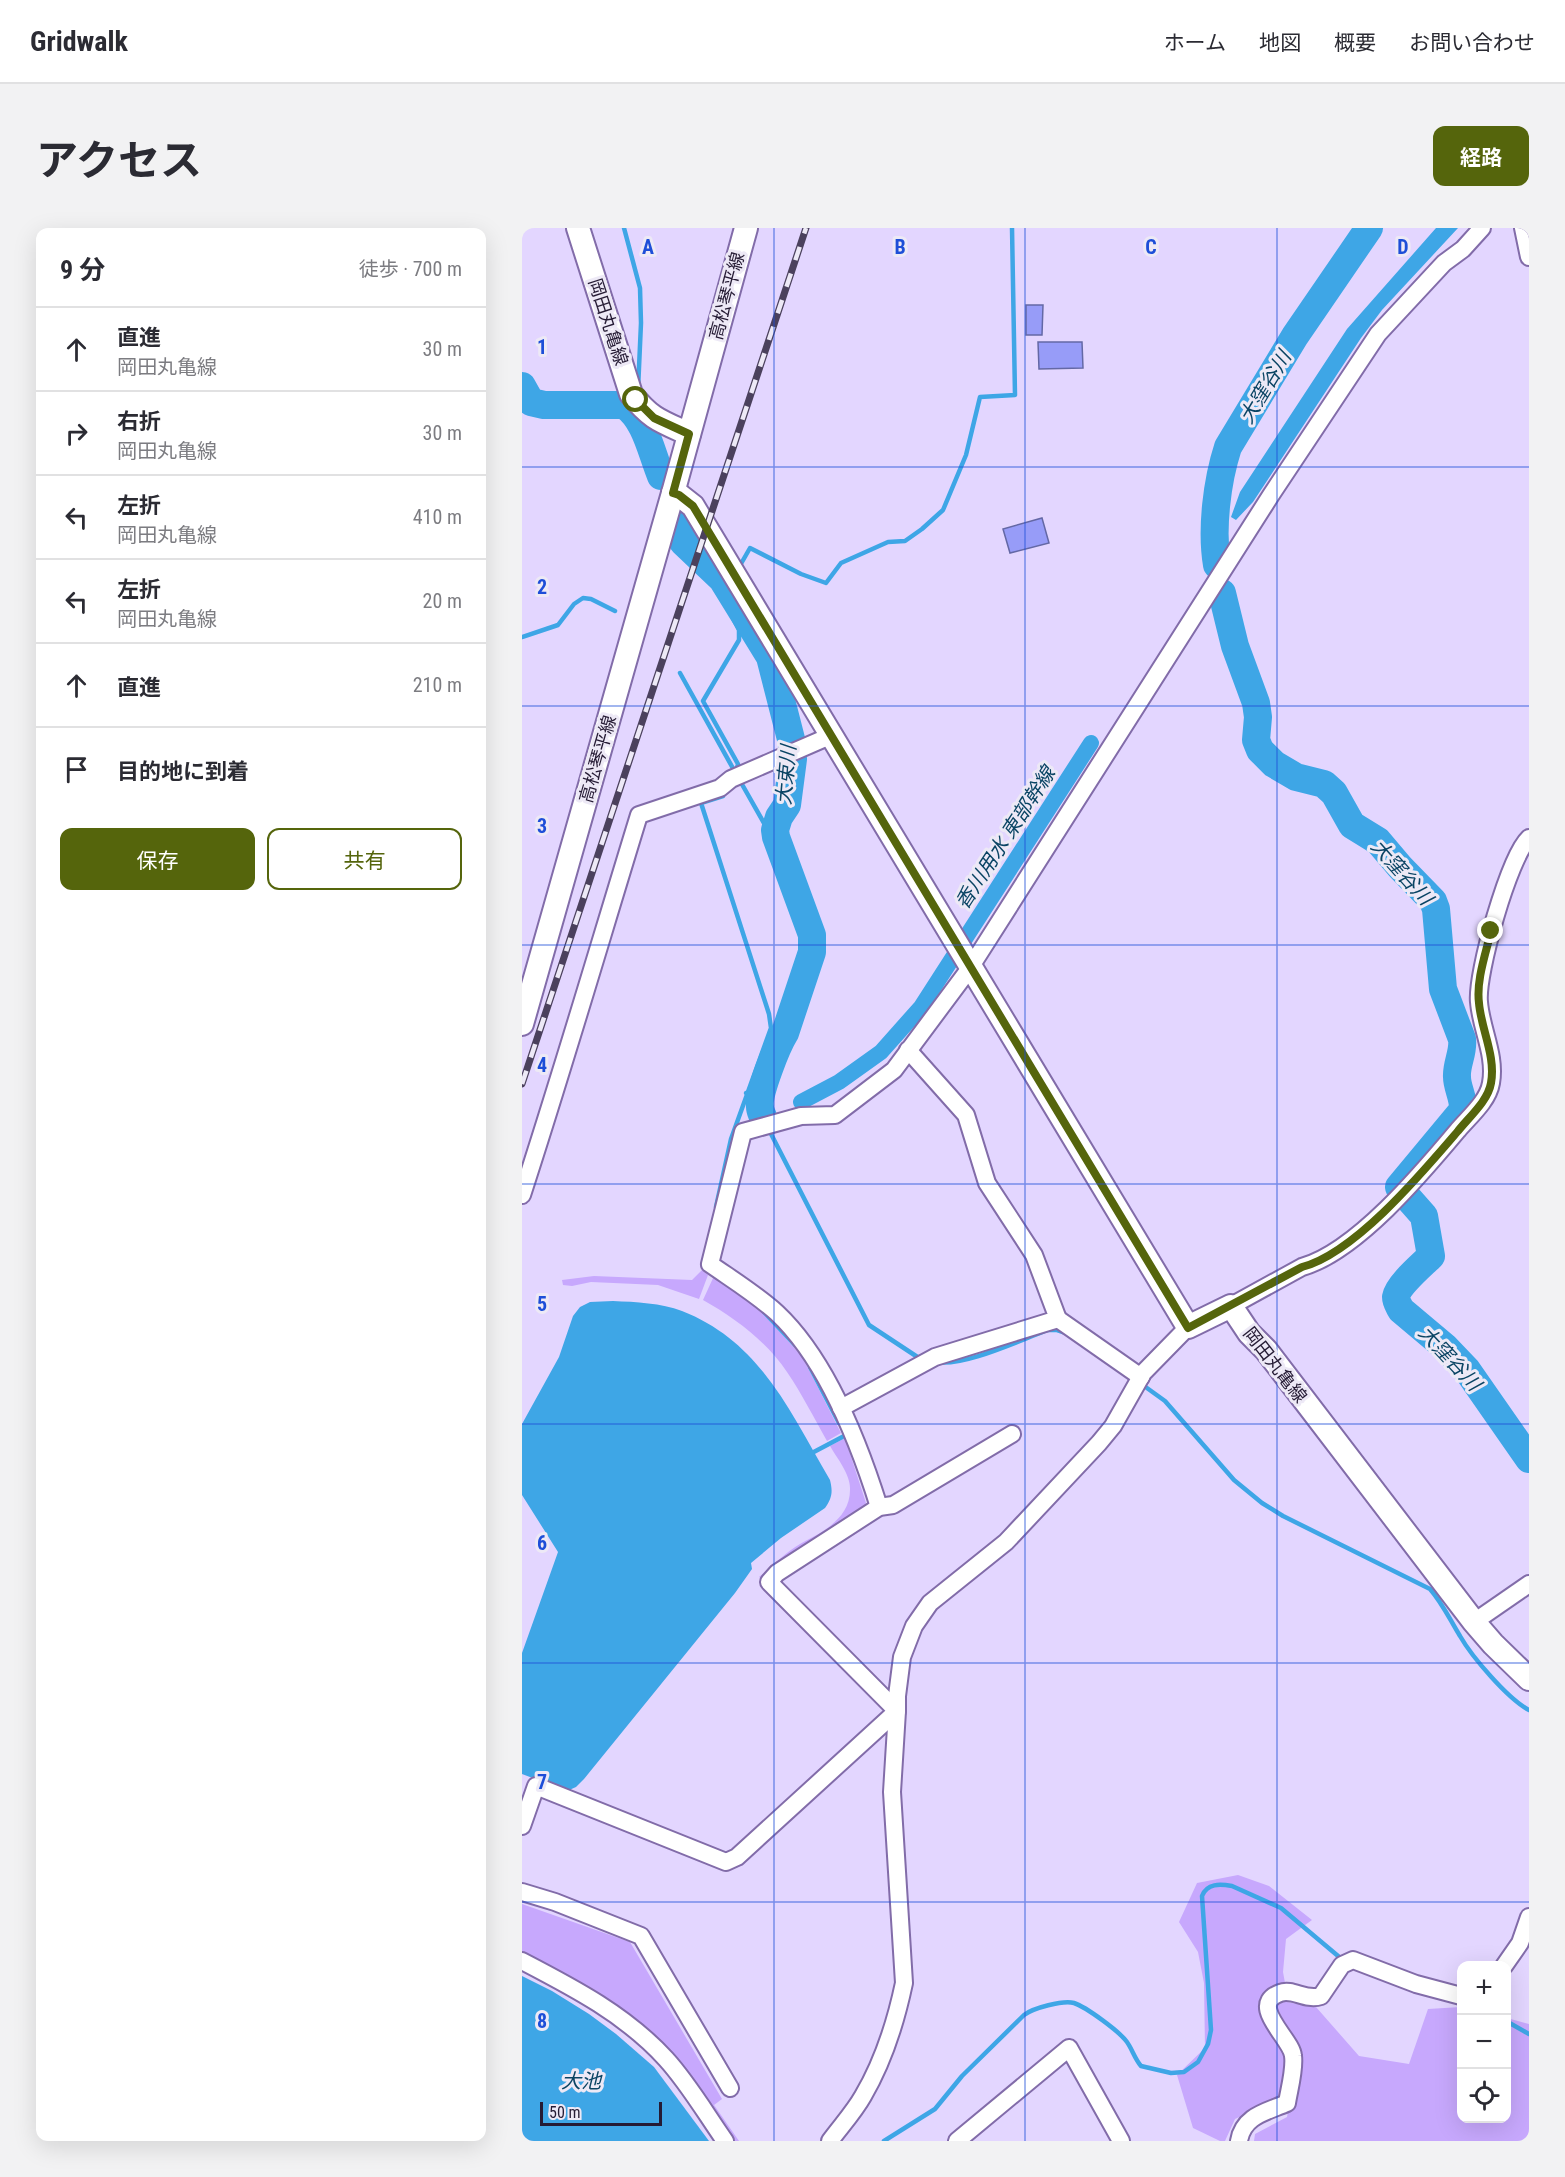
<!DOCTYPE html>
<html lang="ja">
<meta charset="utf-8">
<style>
:root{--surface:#fff;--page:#f2f2f3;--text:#2b2b33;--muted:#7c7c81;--line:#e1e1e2;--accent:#55650c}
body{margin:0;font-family:"Roboto Condensed","Noto Sans JP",sans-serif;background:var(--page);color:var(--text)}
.controls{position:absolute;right:18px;bottom:18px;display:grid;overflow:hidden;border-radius:12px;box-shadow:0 6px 24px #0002}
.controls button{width:54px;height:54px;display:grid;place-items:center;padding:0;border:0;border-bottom:2px solid var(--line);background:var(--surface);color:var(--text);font:30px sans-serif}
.scale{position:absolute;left:18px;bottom:15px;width:122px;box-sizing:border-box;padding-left:6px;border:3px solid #251b34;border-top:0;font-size:16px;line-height:21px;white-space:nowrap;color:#251b34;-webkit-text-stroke:4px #ede9f6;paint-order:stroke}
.stop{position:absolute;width:18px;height:18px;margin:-14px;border:4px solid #55650c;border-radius:50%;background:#fff}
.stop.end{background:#55650c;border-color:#fff;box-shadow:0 2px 6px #0008}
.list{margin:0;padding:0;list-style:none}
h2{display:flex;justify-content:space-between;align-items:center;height:78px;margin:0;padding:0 24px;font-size:26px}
h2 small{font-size:20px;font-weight:400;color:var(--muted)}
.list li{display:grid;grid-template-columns:39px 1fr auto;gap:18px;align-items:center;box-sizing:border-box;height:84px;padding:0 24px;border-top:2px solid var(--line)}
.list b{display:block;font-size:22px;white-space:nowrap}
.list p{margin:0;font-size:20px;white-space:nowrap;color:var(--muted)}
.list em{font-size:20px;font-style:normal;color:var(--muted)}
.actions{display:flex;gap:12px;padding:18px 24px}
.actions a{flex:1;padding:14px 0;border:2px solid var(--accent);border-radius:12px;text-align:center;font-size:21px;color:var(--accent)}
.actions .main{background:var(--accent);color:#fff}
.icon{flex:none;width:33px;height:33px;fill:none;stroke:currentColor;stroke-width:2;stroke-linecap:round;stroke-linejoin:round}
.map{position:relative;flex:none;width:1007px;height:1913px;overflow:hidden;border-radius:12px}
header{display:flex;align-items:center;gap:36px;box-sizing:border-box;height:84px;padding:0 30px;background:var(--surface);border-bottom:2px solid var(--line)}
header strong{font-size:28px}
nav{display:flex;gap:33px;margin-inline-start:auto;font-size:21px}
.intro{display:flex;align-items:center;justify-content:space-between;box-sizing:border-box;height:144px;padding:0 36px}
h1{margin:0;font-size:42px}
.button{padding:15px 27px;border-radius:12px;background:var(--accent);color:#fff;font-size:21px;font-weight:700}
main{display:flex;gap:36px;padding:0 36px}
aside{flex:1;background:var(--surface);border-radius:12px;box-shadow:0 6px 24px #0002}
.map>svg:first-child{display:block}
.green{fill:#c7a8fd}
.water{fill:#3ea6e6}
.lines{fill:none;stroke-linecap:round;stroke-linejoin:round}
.stream{stroke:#3ea6e6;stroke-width:4.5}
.canal{stroke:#3ea6e6;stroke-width:16}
.river{stroke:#3ea6e6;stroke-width:28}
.building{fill:#979cf8;stroke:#6468a5;stroke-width:1.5}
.minor-casing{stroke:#826ca9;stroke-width:20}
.secondary-casing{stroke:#826ca9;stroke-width:26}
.minor{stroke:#fff;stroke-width:16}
.secondary{stroke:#fff;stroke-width:22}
.rail-casing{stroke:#4b415d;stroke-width:7}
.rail{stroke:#ede9f6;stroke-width:4.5;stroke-dasharray:14;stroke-linecap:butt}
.route{stroke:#55650c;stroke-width:8}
.grid{fill:none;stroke:#1d4ed8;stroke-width:1.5;stroke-opacity:0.55}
.labels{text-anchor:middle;stroke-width:6;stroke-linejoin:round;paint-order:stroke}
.street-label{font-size:18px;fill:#251b34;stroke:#ede9f6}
.water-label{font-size:20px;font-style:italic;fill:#0a4464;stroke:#ede9f6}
.grid-label{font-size:20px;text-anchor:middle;font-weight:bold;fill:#1d4ed8;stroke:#ede9f6;stroke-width:6;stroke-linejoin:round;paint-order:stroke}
</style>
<header>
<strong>Gridwalk</strong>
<nav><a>ホーム</a><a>地図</a><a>概要</a><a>お問い合わせ</a></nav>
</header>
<div class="intro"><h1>アクセス</h1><a class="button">経路</a></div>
<main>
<aside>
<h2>9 分<small>徒歩 · 700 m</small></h2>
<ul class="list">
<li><svg class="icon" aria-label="ahead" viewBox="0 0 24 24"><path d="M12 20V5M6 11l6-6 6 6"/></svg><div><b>直進</b><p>岡田丸亀線</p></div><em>30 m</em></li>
<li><svg class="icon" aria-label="right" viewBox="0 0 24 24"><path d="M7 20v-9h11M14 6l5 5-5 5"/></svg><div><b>右折</b><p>岡田丸亀線</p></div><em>30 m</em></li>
<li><svg class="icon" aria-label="left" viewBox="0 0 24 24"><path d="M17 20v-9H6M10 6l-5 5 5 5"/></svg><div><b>左折</b><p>岡田丸亀線</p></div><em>410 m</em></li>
<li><svg class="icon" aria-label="left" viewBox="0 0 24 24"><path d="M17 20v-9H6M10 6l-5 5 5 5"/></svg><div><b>左折</b><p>岡田丸亀線</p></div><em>20 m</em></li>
<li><svg class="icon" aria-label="ahead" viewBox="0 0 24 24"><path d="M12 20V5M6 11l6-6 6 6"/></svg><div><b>直進</b></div><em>210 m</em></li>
<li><svg class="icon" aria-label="arrive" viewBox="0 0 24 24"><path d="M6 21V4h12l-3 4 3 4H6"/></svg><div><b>目的地に到着</b></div></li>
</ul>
<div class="actions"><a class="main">保存</a><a>共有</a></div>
</aside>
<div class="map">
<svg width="1007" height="1913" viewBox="0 0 1007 1913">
<rect width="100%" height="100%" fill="#e3d6ff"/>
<g class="green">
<path d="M180,1042L186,1047L177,1071L136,1057L69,1054L50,1058L41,1057L40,1052L72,1048L170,1052Z"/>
<path d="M192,1048L234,1078L280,1128L319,1205L305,1213C292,1190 280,1166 265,1144C244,1113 213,1090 181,1072Z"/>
<path d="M323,1210L344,1275L342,1283L239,1350L237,1349C250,1338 263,1325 278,1316C300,1304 329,1291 328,1260C328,1246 315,1230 308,1218Z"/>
<path d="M716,1647L747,1658L790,1692L764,1711L761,1744L763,1755L745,1765L739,1781L748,1804L762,1817L765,1829L760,1870L713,1891L703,1913H698L671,1900L655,1847L683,1820L682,1755L676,1724L657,1694L675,1655Z"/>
<path d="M0,1676L108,1714L200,1871L192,1877L217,1913H208L137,1816L0,1730Z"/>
<path d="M759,1773L794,1779L837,1828L887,1836L906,1781L939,1779V1890H984L985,1790L1007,1796V1913H732L733,1906L765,1889L775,1828L755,1790L753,1779Z"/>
</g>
<g class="water">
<path d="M914,0H936L860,82L839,110L731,274L714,292L709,289L718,264L825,101Z"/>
<path d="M91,1073C114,1074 139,1075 160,1083C239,1114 268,1184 308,1252C311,1264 310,1270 303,1280L259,1310L229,1335L230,1341L213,1365L62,1551L54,1559L45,1563L0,1546V1425L36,1324L0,1267V1196L37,1129L51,1088L58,1079L68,1074Z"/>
<path d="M0,1748L30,1763L67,1786L94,1806L132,1839L187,1913H0Z"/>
</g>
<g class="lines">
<g class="stream">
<path d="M102,0L118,60L119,95L116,162"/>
<path d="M216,341L228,320L279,346L304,355L319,335L366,314L383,313L400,301L421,282L444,227L458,169L493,167L490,0"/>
<path d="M209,354L201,370L217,402V412L181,473L216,536L214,543"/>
<path d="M0,409L36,397L52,376L61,370L69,371L93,383"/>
<path d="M158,445L213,544"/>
<path d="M217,551L247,604L286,712C283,748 262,781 255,817"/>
<path d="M224,865L239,870"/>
<path d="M247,902L347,1097L400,1132"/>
<path d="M194,979L209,911L249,800L247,786L179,575L201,568"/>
<path d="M242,1084L273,1117"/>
<path d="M414,1134C442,1139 498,1112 526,1102H535L544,1105"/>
<path d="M288,1139L317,1195"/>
<path d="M618,1155L643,1173L712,1252L740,1275L761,1288L908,1361C921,1376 928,1392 938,1408C950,1429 986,1471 1007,1482"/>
<path d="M288,1226L324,1207L323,1205"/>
<path d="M984,1793L1007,1806"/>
<path d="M362,1913L413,1881L440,1848L502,1787C511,1780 541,1772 552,1775C564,1779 597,1803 605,1814C610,1821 613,1831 619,1838L649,1845L662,1844L676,1834L686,1816L689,1802L680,1668C685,1655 698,1656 710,1658L759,1680L822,1733"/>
</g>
<path class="canal" d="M279,874L317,854L359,824L399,779L569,515"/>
<g class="river">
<path d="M0,158L9,174L22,177H102C124,192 129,224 139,248"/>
<path d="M157,295L161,314L200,351L248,429L270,515L271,531L265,577L257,589L253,602L254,609L290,707V724L263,805C255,818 236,865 238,879C238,883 240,886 241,889"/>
<path d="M695,337C689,301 695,253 706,219L773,108L847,0"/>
<path d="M700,365L713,418L734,475L736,489L734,512L738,522L752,536L774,549L802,556L812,565L830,597L856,613L878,639L911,673L914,681L921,761L940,811C942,824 934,836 935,849C935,860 942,870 941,882L877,959"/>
<path d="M887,971L902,988L909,1028C900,1037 876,1057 874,1069C874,1074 877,1078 879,1082L923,1119L945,1142L1007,1231"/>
</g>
</g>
<g class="building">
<path d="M504,77H521L520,107H504Z"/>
<path d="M516,114H560L561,140L517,141Z"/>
<path d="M520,290L527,315L488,325L481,301Z"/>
</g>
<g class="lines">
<defs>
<g id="minor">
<path d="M1001,0L1007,29"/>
<path d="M0,967C41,841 78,714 117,587L198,560L209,551L308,508"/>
<path d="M709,1078L780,1039C834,1024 900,945 936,902C948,888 966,873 969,855C974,827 959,801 957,774C954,746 987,629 1007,610"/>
<path d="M536,1091L619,1149"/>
<path d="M319,1180L413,1129L536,1091L512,1027L465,955L444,887L386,822"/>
<path d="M357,1279C337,1215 305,1132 255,1085C234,1066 211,1052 188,1036L221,904L279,888L313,887L372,842L448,740L749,267L856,106L922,35L941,21L960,0"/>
<path d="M952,1394L1007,1356"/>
<path d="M0,1598L14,1558L204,1634L215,1629L375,1483L247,1354L255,1345L357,1279L371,1277L490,1206"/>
<path d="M0,1664L33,1674L119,1708L208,1860"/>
<path d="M0,1733C52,1760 104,1787 144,1831C166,1855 184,1886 203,1913"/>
<path d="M982,1738L998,1715L1007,1689"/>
<path d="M308,1913C319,1898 332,1884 341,1868C361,1834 374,1793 382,1755L370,1564L375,1483V1468L380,1429L392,1398L408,1375L484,1314L577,1215L591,1198L621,1145L666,1099"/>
<path d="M435,1913L547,1820L599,1913"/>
<path d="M717,1913C721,1888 744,1884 765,1875C767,1862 773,1841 771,1828C770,1811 725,1777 758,1765C771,1760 783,1773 799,1768L820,1737L831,1732L894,1756L939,1768"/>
</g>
<g id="secondary">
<path d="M56,0L109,166C129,191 138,193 167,206"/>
<path d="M151,265L157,267L171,278L666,1099L709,1078L727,1105L744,1122L952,1394L971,1416L1007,1451"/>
<path d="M0,796L151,265L224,0"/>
</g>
</defs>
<use href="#minor" class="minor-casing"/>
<use href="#secondary" class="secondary-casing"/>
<use href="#minor" class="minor"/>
<use href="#secondary" class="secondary"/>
<defs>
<path id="rail" d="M0,856L284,0"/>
</defs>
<use href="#rail" class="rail-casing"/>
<use href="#rail" class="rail"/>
</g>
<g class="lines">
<path class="route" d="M114,172L132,190L167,206L151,265L157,267L171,278L666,1100L780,1039C833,1025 900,945 936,903C947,889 966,873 969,855C974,828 959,801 957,775C954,752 964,725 969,703"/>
</g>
<path class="grid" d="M252,0V1913M503,0V1913M755,0V1913M0,239H1007M0,478H1007M0,717H1007M0,956H1007M0,1196H1007M0,1435H1007M0,1674H1007"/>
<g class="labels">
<g class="street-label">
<text transform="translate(205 68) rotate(-75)" y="6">高松琴平線</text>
<text transform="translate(86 94) rotate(72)" y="6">岡田丸亀線</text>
<text transform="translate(76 531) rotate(-74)" y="6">高松琴平線</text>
<text transform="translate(753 1137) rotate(52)" y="6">岡田丸亀線</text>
</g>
<g class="water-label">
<text transform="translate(743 159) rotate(-59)" y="7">大窪谷川</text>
<text transform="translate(264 547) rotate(-85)" y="7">大束川</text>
<text transform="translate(483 610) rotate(-57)" y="7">香川用水 東部幹線</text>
<text transform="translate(880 644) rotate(48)" y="7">大窪谷川</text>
<text transform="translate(928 1130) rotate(47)" y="7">大窪谷川</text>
<text x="59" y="1860">大池</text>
</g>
</g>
<g class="grid-label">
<text x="126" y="26">A</text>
<text x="378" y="26">B</text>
<text x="629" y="26">C</text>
<text x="881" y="26">D</text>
<text x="20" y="126">1</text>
<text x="20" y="366">2</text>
<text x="20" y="605">3</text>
<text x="20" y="844">4</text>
<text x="20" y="1083">5</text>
<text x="20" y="1322">6</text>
<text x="20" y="1561">7</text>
<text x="20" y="1800">8</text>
</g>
</svg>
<div class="controls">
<button>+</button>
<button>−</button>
<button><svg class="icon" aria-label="locate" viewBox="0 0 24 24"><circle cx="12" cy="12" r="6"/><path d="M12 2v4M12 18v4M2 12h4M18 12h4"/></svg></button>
</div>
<div class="scale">50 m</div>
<div class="stop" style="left:114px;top:172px"></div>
<div class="stop end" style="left:969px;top:703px"></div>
</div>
</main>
